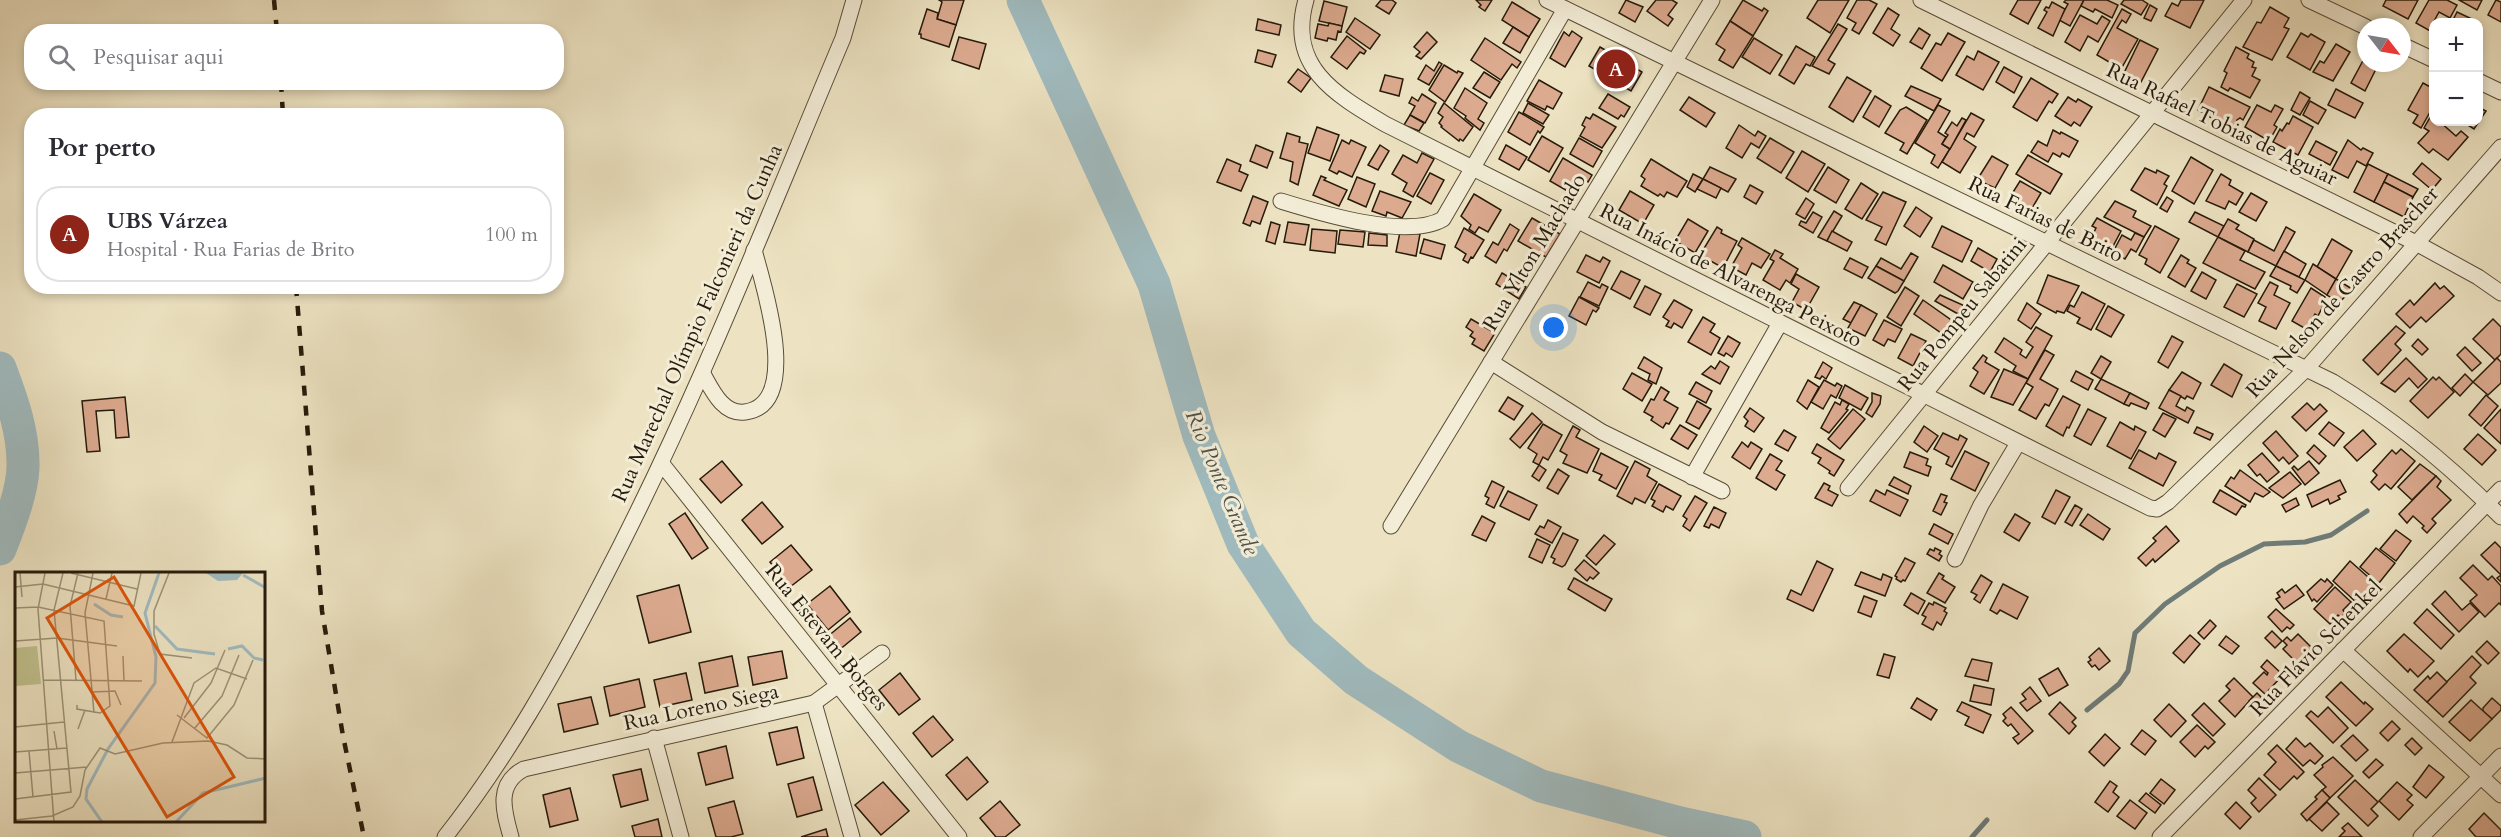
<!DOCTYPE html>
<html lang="pt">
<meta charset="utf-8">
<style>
:root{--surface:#fff;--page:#f7f7f7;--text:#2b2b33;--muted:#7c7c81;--line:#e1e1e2;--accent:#8f2418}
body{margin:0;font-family:Cardo,serif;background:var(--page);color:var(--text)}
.controls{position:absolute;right:18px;top:18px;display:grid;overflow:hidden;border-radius:12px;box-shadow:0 3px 9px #0003}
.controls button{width:54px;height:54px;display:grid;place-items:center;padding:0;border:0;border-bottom:2px solid var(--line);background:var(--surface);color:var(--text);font:30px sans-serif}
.compass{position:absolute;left:2357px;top:18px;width:54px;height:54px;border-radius:50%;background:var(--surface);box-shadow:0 3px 9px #0003;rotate:121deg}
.you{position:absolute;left:1554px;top:328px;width:21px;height:21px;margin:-15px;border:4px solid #fff;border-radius:50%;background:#1a73e8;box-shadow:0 0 0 9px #1a73e833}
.badge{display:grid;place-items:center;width:39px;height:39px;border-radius:50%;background:var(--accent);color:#fff;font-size:20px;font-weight:700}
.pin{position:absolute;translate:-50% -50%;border:3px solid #fff;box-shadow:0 2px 6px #0006}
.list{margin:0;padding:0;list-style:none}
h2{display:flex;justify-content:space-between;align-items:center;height:78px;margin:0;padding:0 24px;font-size:26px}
h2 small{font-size:20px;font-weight:400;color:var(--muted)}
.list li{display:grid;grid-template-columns:39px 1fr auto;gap:18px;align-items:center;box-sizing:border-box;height:96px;margin:0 12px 12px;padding:0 12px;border:2px solid var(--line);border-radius:24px}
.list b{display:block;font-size:22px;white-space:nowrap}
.list p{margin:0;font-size:20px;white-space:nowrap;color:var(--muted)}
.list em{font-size:20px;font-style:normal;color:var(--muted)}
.icon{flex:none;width:33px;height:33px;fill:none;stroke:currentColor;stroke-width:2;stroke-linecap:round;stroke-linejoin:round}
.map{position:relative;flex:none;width:2501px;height:837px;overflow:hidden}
.search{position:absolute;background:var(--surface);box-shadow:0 3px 9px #0003;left:24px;top:24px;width:540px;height:66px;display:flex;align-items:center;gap:15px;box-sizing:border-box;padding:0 21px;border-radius:24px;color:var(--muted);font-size:22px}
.panel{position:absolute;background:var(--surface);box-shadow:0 3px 9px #0003;left:24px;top:108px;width:540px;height:186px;border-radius:24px}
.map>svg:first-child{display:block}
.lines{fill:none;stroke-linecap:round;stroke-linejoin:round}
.stream{stroke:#6f7b77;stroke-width:5}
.river{stroke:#a0bbbf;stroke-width:33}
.building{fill:#dcaa8f;stroke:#261a0a;stroke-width:1.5}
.street-casing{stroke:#584c38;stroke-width:17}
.street{stroke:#f3edd7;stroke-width:15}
.rail{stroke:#261a0a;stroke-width:4.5;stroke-dasharray:10 10;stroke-linecap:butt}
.labels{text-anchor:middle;stroke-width:6;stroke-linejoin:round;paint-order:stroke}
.street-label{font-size:21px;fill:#261a0a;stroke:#f3edd7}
.water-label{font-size:22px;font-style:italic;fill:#515249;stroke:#f3edd7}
.inset-river{fill:none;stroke:#a0bbbf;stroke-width:3}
.inset-road{fill:none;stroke:#9d9378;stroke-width:1.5}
.view{fill:#de560c;fill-opacity:0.15;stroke:#de560c;stroke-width:3}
.inset-edge{fill:none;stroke:#261a0a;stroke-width:3}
</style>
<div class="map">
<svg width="2501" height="837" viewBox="0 0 2501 837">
<rect width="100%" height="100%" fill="#ede3c2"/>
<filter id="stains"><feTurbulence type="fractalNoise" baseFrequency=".00333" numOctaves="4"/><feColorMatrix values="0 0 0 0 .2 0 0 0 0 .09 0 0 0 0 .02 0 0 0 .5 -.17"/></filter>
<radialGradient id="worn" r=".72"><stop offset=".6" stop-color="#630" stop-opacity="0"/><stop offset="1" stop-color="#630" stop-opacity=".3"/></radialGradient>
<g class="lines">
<g class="stream">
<path d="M2087,710L2119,684L2128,671L2135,633L2165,604L2220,566L2264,544L2305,542L2331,535L2367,511"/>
<path d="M1972,837L1987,820"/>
</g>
<g class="river">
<path d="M1023,0L1154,284L1199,436L1243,544L1301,632L1356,680L1458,746L1541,786L1680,823L1745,837"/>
<path d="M0,368C12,400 24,433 23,468C22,493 9,526 0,549"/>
</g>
</g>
<g class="building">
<path d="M939,0H964L956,25L937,19L942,2Z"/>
<path d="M1381,0H1392L1396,3L1389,14L1376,6Z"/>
<path d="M1476,0H1492L1485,11L1479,7L1481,5Z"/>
<path d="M1626,0L1643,7L1635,22L1619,13Z"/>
<path d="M1656,0H1672L1677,3L1668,15L1673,19L1668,26L1647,11Z"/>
<path d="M1743,0L1762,11L1764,8L1768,11L1753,36L1730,21Z"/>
<path d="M1818,0H1849L1830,33L1807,18Z"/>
<path d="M1857,0H1869L1877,4L1859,34L1852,30L1856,23L1847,18Z"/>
<path d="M2018,0H2041L2028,24L2010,14Z"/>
<path d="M2066,0H2084L2070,26L2059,20L2068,4L2064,2Z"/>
<path d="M2084,0H2107L2118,5L2112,18L2095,9L2093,12L2081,6Z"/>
<path d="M2124,0H2142L2148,4L2141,15L2121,4Z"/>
<path d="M2181,0H2204L2190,28L2165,16L2172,3L2178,6Z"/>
<path d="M2386,0H2418L2408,19L2383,6Z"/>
<path d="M2429,0H2447L2457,5L2450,18L2439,12L2432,25V32L2416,23Z"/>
<path d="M2459,0H2482L2477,10Z"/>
<path d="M2496,0L2501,2V22L2488,15Z"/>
<path d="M1324,1L1347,7L1342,26L1319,21Z"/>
<path d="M1512,2L1540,19L1529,37L1502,20Z"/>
<path d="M2052,2L2065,9L2053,36L2038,28L2047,12L2044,10L2046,7L2049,8Z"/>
<path d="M2150,5L2157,9L2151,21L2144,18Z"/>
<path d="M2270,7L2289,18L2284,27L2289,29L2272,60L2243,47L2257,22L2261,23Z"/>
<path d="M1888,8L1899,15L1891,29L1900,35L1893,46L1873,33Z"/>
<path d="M927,9L938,13L937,19L956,25L949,47L921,38V34H919Z"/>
<path d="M2122,9L2131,14L2126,23L2122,20L2117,28L2138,39L2121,69L2097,55Z"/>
<path d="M2457,12L2474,20L2472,22H2452Z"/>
<path d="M2080,15L2097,24L2102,16L2110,21L2098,42L2088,36L2080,51L2065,42Z"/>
<path d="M1355,18L1380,35L1370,49L1346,32Z"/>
<path d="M1258,19L1281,25L1279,35L1256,30Z"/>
<path d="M1730,21L1753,36L1733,68L1719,60L1725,50L1716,44Z"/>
<path d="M1329,23L1342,26L1341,32L1338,31L1336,40L1328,38L1327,41L1315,38L1318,24L1328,26Z"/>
<path d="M1838,24L1847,29L1828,60L1835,64L1829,74L1812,66Z"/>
<path d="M1513,27L1529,37L1520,53L1503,43Z"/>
<path d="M1919,28L1930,35L1922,49L1910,42Z"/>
<path d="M1572,31L1582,38L1565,67L1550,58L1564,32L1569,36Z"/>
<path d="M1427,32L1437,42L1421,59L1416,56L1420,52L1414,47Z"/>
<path d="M1948,33L1965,42L1942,81L1921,68L1936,43L1941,45Z"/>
<path d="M2301,33L2308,37L2311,34L2325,42L2310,70L2287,57Z"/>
<path d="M1347,36L1366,51L1364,54L1360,52L1347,69L1331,57Z"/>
<path d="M959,37L986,44L979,69L952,60Z"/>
<path d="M1485,38L1521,62L1517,68L1512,64L1501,80L1471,60Z"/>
<path d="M1754,38L1782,55L1770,74L1742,57Z"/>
<path d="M2140,40L2158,49L2141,82L2124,73Z"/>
<path d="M2336,44L2350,52L2333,81L2313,72L2320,61L2324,63Z"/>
<path d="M1796,46L1815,57L1810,66L1806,64L1794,84L1779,75Z"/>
<path d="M1600,47L1642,72L1631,91L1589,66Z"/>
<path d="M2236,47L2249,54L2247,58L2254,62L2252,67L2256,68L2252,76L2260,80L2250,98L2230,88L2228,91L2221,87L2227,73L2224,71Z"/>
<path d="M1258,50L1276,55L1272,67L1255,62Z"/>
<path d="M1978,51L1999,62L1983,90L1956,75L1967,56L1974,60Z"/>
<path d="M2366,55V63H2379L2365,91L2351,83Z"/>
<path d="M1439,62L1442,64L1429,85L1418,79L1426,65L1434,71Z"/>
<path d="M1444,65L1457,73L1458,71L1463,73L1445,102L1429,90Z"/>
<path d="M2004,67L2022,77L2014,93L1996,82Z"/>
<path d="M1298,69L1311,78L1301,92L1288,82Z"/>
<path d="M1484,72L1500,82L1490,98L1473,88Z"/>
<path d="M1385,75L1403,79L1399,96L1380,91Z"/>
<path d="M1847,77L1871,91L1853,122L1829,107Z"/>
<path d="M2031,78L2058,94L2052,103L2049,101L2037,121L2013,107Z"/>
<path d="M1539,80L1562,93L1553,109L1547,106L1545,110L1527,101Z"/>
<path d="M2423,83L2434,89V105L2421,128L2413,123L2418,115L2408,110Z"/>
<path d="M1911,86L1941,99L1934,111L1905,96Z"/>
<path d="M2209,87L2250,107L2243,120L2240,118L2237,120L2232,130L2198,110Z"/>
<path d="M1465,88L1487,103L1478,119L1484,123L1480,130L1465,118L1466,116L1454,108Z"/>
<path d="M2336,89L2363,103L2355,118L2328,105Z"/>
<path d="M2300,92L2310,98L2300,115L2291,110Z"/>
<path d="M1422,94L1436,103L1425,123L1410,115L1415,106L1409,103L1412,97L1418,101Z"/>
<path d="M1608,94L1630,107L1624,117L1621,115L1618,119L1599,108Z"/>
<path d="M1875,96L1891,106L1879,127L1863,117Z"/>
<path d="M1689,97L1715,113L1706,127L1680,110Z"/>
<path d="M2068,97L2076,102L2078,99L2092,107L2080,126L2074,122L2071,126L2055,116Z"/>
<path d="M2310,101L2326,110L2318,124L2303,115Z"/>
<path d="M1444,103L1473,127L1463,141L1460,139L1459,141L1441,127L1442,126L1439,123L1443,117L1438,113Z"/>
<path d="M1528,103L1549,115L1543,124L1523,113Z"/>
<path d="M1938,105L1950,111L1938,132L1946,137L1942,144L1950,149L1938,168L1931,163L1935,155L1915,143Z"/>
<path d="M2257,105L2271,112L2275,105L2283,109L2274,125L2277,127L2269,141L2245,127Z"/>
<path d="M1906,107L1927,120L1907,154L1900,150L1904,143L1885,133L1900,110Z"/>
<path d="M2478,107L2486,111L2474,129L2463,122H2478Z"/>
<path d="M1519,112L1544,127L1540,133L1538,131L1530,145L1508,132Z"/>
<path d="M1971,113L1984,120L1974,137L1967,133L1964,139L1976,147L1960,173L1942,162Z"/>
<path d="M1593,114L1616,127L1602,148L1580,136L1585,127L1582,125L1586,117L1590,119Z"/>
<path d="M2432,114L2434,122H2440L2456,136L2461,131L2468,137L2448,160L2433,149L2429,153L2418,143L2429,131L2424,128Z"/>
<path d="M1410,115L1424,123L1419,131L1404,125Z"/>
<path d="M2293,116L2313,127L2298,155L2273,142L2280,129L2282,131L2287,123L2289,124Z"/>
<path d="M1962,118L1966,120L1950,149L1942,144L1948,135L1945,133L1952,122L1957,126Z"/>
<path d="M1739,125L1755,136L1758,131L1766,136L1759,148L1751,143L1742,158L1726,148Z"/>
<path d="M1317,127L1339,135L1330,161L1308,153Z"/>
<path d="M2053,130L2060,134L2061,132L2078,141L2069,157L2062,153L2060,157L2053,153L2048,162L2031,152L2038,141L2047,146Z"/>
<path d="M1287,133L1300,137L1299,142L1308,144L1298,185L1290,181L1293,162L1280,158Z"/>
<path d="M1542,136L1563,148L1549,172L1528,160Z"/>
<path d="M1579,138L1602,151L1593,167L1570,154Z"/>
<path d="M1770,138L1794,152L1781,173L1757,158Z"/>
<path d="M1342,140L1349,144L1351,140L1366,147L1352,177L1339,171L1337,174L1329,170Z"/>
<path d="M2348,140L2361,150L2363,148L2373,153L2366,166L2357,161L2348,178L2332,170Z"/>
<path d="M2316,141L2337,152L2330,165L2309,154Z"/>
<path d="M1256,145L1273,152L1267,168L1250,161Z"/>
<path d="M1380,145L1389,151L1378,170L1368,165Z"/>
<path d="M1506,145L1527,157L1519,170L1499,159Z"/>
<path d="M1802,151L1825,164L1808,192L1786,178Z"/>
<path d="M1422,153L1434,159L1413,197L1403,191L1407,183L1392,174L1403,155L1417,163Z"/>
<path d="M2028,155L2062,174L2050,194L2016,174Z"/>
<path d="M1992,156L2008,165L1995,188L1977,180Z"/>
<path d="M2191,157L2213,170L2194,204L2172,191Z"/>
<path d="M1563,158L1592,175L1588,182L1585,180L1576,196L1550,181Z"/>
<path d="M1227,159L1241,165L1239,171L1248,175L1241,191L1217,182Z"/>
<path d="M1651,159L1687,181L1677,197L1667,192L1664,197L1660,194L1658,196L1641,186L1645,179L1641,176Z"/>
<path d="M2422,163L2441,179L2432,190L2413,174Z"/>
<path d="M2368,164L2388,174L2374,202L2354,192Z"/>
<path d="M1710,167L1736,179L1728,192L1703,179Z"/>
<path d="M1828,167L1849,180L1836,203L1814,190Z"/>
<path d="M2145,168L2156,173L2157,170L2169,176L2164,184L2167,186L2157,205L2131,190Z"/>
<path d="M1430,173L1444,180L1431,204L1417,196Z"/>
<path d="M1693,174L1703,179L1695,192L1687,187Z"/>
<path d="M2221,174L2231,180L2229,185L2243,193L2236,205L2229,201L2225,209L2206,201Z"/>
<path d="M2388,174L2418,189L2413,197L2384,182Z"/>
<path d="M1321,176L1326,178L1324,180L1347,190L1339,206L1313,195Z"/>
<path d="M1357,177L1375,184L1366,207L1348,199Z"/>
<path d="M1703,179L1721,188L1716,198L1697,189Z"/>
<path d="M2020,181L2041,193L2031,210L2010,197Z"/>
<path d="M2384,182L2413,197L2404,217L2374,202Z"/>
<path d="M1861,183L1878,194L1862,219L1845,209Z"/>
<path d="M1750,185L1763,192L1756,204L1744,197Z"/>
<path d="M1380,191L1411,202L1402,218L1387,212L1386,216L1372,211Z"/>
<path d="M1630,191L1654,205L1643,224L1619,210Z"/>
<path d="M1883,192L1906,202L1886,245L1875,240L1882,227L1866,220Z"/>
<path d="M2251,193L2267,202L2256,221L2239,212Z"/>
<path d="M1474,194L1501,210L1488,232L1479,227L1475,233L1469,229L1471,225L1461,216Z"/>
<path d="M1253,196L1268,202L1260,224L1252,221L1250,226L1243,223Z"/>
<path d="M2167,197L2173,201L2167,212L2160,208Z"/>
<path d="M1806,198L1814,204L1805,219L1796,214Z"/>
<path d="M2115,201L2136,211L2133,217L2151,226L2144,237L2104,217Z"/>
<path d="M1916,207L1932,218L1920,237L1904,226Z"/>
<path d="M1834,211L1842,216L1827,241L1818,237Z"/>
<path d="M1813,212L1822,217L1813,233L1799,225L1801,221L1806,223Z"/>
<path d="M2195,212L2224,226L2218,237L2189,222Z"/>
<path d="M1532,218L1560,234L1546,257L1518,241Z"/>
<path d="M2097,218L2121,231L2110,252L2089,242L2096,228L2092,226Z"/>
<path d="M1688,219L1708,231L1695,253L1675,241Z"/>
<path d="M2228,219L2239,225L2236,229L2254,239L2248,252L2218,237Z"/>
<path d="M1271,222L1280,225L1275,244L1266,241Z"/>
<path d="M1288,222L1309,225L1305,245L1284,242Z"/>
<path d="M1510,224L1519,230L1507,251L1504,249L1496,263L1485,256L1493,242L1498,245Z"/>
<path d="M1942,226L1972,241L1962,262L1932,247Z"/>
<path d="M2155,226L2179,239L2160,273L2145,264L2147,259L2139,255Z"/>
<path d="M1717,227L1722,230L1721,233L1737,241L1723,268L1700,255Z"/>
<path d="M2286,227L2295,232L2276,266L2248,252L2254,240L2274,251Z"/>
<path d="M1464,228L1484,240L1473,258L1471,257L1468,263L1463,260L1466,254L1455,247Z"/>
<path d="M1312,229L1337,231L1335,253L1310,250Z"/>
<path d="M1340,230L1365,232L1363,247L1338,244Z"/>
<path d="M1832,231L1852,242L1847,251L1827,241Z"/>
<path d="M1400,232L1420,234L1416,256L1396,252Z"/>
<path d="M1369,233L1387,235V246L1368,245Z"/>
<path d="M2135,233L2144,237L2136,252L2131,249L2125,259L2113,252L2122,235L2131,240Z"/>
<path d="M2218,237L2245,251L2240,260L2265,272L2255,289L2203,263Z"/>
<path d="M1742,238L1770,254L1761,268L1752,263L1746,275L1731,267L1742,248L1738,245Z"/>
<path d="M1424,239L1445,245L1441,259L1420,253Z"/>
<path d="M2332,239L2352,251L2336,279L2317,267Z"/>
<path d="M1978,248L1997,259L1990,272L1971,261Z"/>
<path d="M1775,250L1783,254L1780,258L1798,269L1790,283L1786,280L1780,290L1763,280L1774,261L1770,259Z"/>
<path d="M2284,251L2306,264L2299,277L2276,266Z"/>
<path d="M1911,253L1918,257L1904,281L1876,266L1881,258L1901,269Z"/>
<path d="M1586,255L1600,262L1603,257L1610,261L1599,283L1577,272Z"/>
<path d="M2181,255L2189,260L2187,263L2196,268L2185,287L2168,277Z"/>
<path d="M1850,258L1868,267L1862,278L1844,269Z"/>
<path d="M2313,264L2336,279L2327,295L2305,280Z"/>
<path d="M1943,265L1973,282L1963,299L1934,282Z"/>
<path d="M1876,266L1904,281L1898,291L1895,293L1868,278Z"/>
<path d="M2276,266L2305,280L2297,293L2290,289L2291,286L2270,276Z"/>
<path d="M1621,271L1640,280L1630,299L1611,289Z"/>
<path d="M2202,272L2216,280L2206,299L2191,291Z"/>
<path d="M1502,273L1526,287L1519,299L1496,284Z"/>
<path d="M1796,274L1819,287L1806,310L1792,302L1799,289L1791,284Z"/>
<path d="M2048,275L2079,286L2064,313L2057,311L2056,313L2037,303Z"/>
<path d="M2336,279L2352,289L2339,303L2327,295Z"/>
<path d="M1588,282L1600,288L1602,284L1608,287L1599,306L1580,297Z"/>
<path d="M2270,282L2278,286L2274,295L2290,303L2276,329L2259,321L2266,307L2258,303Z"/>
<path d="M2435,283L2440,289L2444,286L2454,296L2426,322L2421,317L2410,328L2396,314L2410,300L2414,305Z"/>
<path d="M2237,284L2257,294L2244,317L2224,307Z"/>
<path d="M1645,286L1661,294L1650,315L1634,307Z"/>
<path d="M1905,287L1919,296L1901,326L1887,317Z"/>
<path d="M2311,288L2325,297L2321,305L2323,306L2318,316L2315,314L2306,329L2292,321Z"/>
<path d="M2082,292L2105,304L2091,330L2077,323L2080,318L2067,311L2070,305L2074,307Z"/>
<path d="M1940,295L1965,306L1958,314L1935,301Z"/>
<path d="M1579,297L1599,308L1596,312L1593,310L1586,325L1569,316Z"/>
<path d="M1674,300L1692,310L1682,328L1674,323L1671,328L1666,326L1669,321L1663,317Z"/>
<path d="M1923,300L1954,322L1944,335L1914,314Z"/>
<path d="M1854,302L1861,305L1851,323L1843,319Z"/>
<path d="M2027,303L2041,314L2031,329L2018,320Z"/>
<path d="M1861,305L1877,314L1865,336L1848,328Z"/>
<path d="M2108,306L2124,315L2111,337L2096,329Z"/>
<path d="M1703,317L1715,324L1710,332L1720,338L1711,355L1688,342Z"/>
<path d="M1471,319L1495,333L1484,351L1472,344L1475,339L1470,336L1473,332L1466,327Z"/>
<path d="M2493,319L2501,327V354L2495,360L2473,339Z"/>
<path d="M1884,320L1902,329L1895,342L1888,339L1884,346L1873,340Z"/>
<path d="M2396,326L2405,333L2395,344L2401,350L2378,375L2363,360Z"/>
<path d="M2036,327L2052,336L2028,379L2013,371L2016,366L1995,352L2004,338L2022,350L2020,354L2026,358L2033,347L2026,342Z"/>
<path d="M1911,334L1926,341L1913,366L1898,358Z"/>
<path d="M1728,336L1740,343L1732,357L1726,353L1724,356L1718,353Z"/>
<path d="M2172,336L2183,342L2168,368L2158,362Z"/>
<path d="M2418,339L2428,349L2422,355L2412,346Z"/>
<path d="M2465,347L2481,363L2472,371L2457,355Z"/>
<path d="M2045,350L2054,355L2040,379L2058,389L2049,406L2045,404L2036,419L2019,410L2033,387L2026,383Z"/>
<path d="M1983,355L1987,358L1985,362L1999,370L1984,394L1970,386L1978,372L1973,368Z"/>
<path d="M2101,356L2111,362L2101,379L2091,373Z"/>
<path d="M1644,357L1662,368L1656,384L1648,380L1650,374L1638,368Z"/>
<path d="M2406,358L2427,379L2418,388L2409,378L2395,392L2381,383Z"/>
<path d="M2497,358L2501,362V383L2488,395L2473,382Z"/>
<path d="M1720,361L1729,367L1720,384L1702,374L1711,366L1715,369Z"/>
<path d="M1823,362L1832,368L1826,379L1822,376L1820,379L1815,377Z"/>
<path d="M2224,364L2242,375L2232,397L2211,385Z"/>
<path d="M2004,369L2028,379L2013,405L1991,397Z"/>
<path d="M2076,371L2093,380L2088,390L2071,381Z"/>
<path d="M2182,372L2201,383L2193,399L2187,396L2185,399L2169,390Z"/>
<path d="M1632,373L1652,384L1642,401L1623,389Z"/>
<path d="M2465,374L2473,382L2460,396L2452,388Z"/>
<path d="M2433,377L2436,380L2439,377L2454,392L2428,418L2410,401Z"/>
<path d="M2101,379L2130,393L2124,404L2095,389Z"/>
<path d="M2256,379L2265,386L2254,397L2246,390Z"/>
<path d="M1808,380L1819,387L1807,409L1797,401Z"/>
<path d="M1824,380L1835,386L1837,383L1842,386L1836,398L1831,395L1823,409L1811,402Z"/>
<path d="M1696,382L1712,391L1706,403L1689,394Z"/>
<path d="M1845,385L1868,398L1861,410L1839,398Z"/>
<path d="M1661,387L1669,392L1664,400L1678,408L1669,424L1666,423L1663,428L1651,420L1653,417L1644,412L1651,399L1654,400Z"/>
<path d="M2169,390L2181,396L2176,406L2185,411L2187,407L2194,411L2188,423L2159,408Z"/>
<path d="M1872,393L1881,396L1880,404L1872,417L1866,413L1872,402Z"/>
<path d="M2130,393L2149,403L2146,409L2131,403L2129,406L2124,404Z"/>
<path d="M2486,395L2498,406L2481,426L2469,415Z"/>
<path d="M2063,396L2080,405L2069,428L2067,427L2063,436L2046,426Z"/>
<path d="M125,397L129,437L116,438L114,410L96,411L100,451L87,452L82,401Z"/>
<path d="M1508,397L1523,406L1514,420L1499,411Z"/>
<path d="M1842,400L1849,404L1846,409L1848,410L1829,433L1821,428L1835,402L1840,405Z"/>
<path d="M1697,401L1711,409L1699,429L1686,422Z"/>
<path d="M2307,403L2314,410L2320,404L2327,411L2306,431L2292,417Z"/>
<path d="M1750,408L1764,418L1754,432L1745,426L1748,421L1744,417Z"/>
<path d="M1853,409L1865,419L1840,449L1828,439Z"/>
<path d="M2088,409L2106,418L2091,445L2074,436Z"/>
<path d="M2501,409V444L2484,428Z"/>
<path d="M1532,413L1542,422L1520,448L1510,439Z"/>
<path d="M2163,413L2176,419L2165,437L2153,430Z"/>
<path d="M2120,422L2134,430L2135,426L2146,432L2131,459L2107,446Z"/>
<path d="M2329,422L2344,433L2334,446L2319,434Z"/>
<path d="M1543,424L1562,435L1548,460L1543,457L1539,465L1533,462L1537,454L1528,448Z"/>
<path d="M1680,425L1697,435L1688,449L1671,439Z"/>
<path d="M1573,426L1580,430L1576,437L1599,449L1587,473L1563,463L1567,455L1560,451Z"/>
<path d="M1924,426L1938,436L1927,452L1914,442Z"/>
<path d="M2197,427L2213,434L2210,440L2194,433Z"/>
<path d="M1784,430L1796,437L1788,451L1775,444Z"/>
<path d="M2363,430L2376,444L2357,461L2344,447Z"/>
<path d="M2276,431L2298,456L2289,464L2283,457L2279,461L2263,443Z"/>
<path d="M1943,433L1958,440L1960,435L1967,439L1952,467L1946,464L1949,457L1934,449Z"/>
<path d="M2478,434L2496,450L2482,465L2464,449Z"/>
<path d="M1742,442L1748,447L1751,442L1762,449L1750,469L1732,457Z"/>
<path d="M1817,444L1844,460L1834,476L1829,473L1830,471L1818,463L1821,458L1812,453Z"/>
<path d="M2314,445L2326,456L2319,464L2307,453Z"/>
<path d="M2401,449L2415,461L2391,489L2385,484L2379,490L2371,482L2377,475L2373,471L2392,450L2396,454Z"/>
<path d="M2139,450L2156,459L2159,453L2176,462L2163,486L2129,468Z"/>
<path d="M1965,451L1989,463L1975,491L1951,479Z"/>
<path d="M1910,452L1928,459L1926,465L1931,467L1928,476L1904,467Z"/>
<path d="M1601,453L1628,467L1616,489L1599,480L1602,475L1593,471Z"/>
<path d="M2262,453L2279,472L2267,482L2260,474L2257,476L2248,465Z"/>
<path d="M1770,454L1782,461L1776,470L1785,475L1776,490L1756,478Z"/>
<path d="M722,461L742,485L721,503L700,479Z"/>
<path d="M1635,461L1650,469L1647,476L1657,482L1645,503L1635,498L1632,504L1617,496Z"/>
<path d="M2309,461L2319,473L2305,485L2292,468L2294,466L2298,470Z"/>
<path d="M2420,464L2436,476L2412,500L2398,487Z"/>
<path d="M1539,465L1546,470L1539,481L1532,476Z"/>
<path d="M1558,469L1569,476L1558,494L1547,488Z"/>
<path d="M2240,470L2270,492L2263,497L2255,493L2250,502L2225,486L2231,477L2234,479Z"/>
<path d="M2290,472L2301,484L2283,498L2269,488Z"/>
<path d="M2436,476L2441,481L2437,487L2451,500L2432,519L2436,523L2427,533L2422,528L2424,526L2413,516L2407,523L2399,514Z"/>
<path d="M1894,477L1911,486L1908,494L1889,485Z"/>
<path d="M2340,480L2346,492L2338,496L2340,499L2330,504L2328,499L2312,507L2307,495Z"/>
<path d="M1492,481L1504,487L1494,508L1486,504L1489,498L1485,496Z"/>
<path d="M1824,483L1830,486L1828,490L1838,495L1832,506L1815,498Z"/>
<path d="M1659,484L1681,496L1673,510L1666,506L1663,512L1652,506L1655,501L1651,499Z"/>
<path d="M1876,490L1885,495L1887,490L1908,500L1900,516L1870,501Z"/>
<path d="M2056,490L2070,497L2055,524L2042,517Z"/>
<path d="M2220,490L2246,505L2245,507L2242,506L2236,515L2213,502Z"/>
<path d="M1508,491L1537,505L1529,520L1500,506Z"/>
<path d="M1941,494L1947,496L1944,502L1947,503L1941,515L1933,511Z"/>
<path d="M1695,496L1707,503L1690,531L1683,526L1687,519L1683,516Z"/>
<path d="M2296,498L2299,505L2286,512L2282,505Z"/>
<path d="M762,502L783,527L762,544L742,520Z"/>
<path d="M2075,505L2082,509L2072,526L2065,522Z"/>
<path d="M1714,507L1726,513L1719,528L1711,524L1709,528L1704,526Z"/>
<path d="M685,513L708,548L692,559L669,524Z"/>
<path d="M2015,514L2030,523L2019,541L2004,532Z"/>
<path d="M2088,514L2110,529L2103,540L2080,525Z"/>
<path d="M1482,516L1495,523L1486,541L1472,535Z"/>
<path d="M1548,520L1561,527L1552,543L1535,534L1540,526L1544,528Z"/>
<path d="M1934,524L1953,534L1948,544L1929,534Z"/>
<path d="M2166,526L2179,541L2155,562L2153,559L2146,566L2138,558L2156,541L2153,538Z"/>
<path d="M2396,530L2411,541L2396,561L2380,549Z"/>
<path d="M1563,533L1578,540L1565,565L1562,567L1553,563L1555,559L1551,557Z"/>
<path d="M1604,535L1615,544L1596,565L1586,556Z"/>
<path d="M1537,539L1550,545L1542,563L1529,557Z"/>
<path d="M2495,542L2501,548V582L2497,578L2501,575L2481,555Z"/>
<path d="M791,545L812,570L790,587L770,562Z"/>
<path d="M1935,548L1941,551L1939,554L1942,556L1939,561L1927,554L1930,549L1934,551Z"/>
<path d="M2376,548L2395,563L2379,583L2360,567Z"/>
<path d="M1905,558L1915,563L1905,581L1903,580L1901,582L1896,579L1897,577L1895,576Z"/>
<path d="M1584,560L1599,573L1593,579L1590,577L1587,581L1575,570Z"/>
<path d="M1817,561L1833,569L1813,611L1787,599L1791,590L1801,595Z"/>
<path d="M2350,561L2376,584L2358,604L2333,581Z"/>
<path d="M2473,565L2488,580L2492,576L2501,586V605L2499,603L2485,617L2470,601L2477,595L2460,578Z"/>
<path d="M1861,572L1881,580L1883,574L1892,578L1885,596L1855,585Z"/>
<path d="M1939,573L1944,576L1942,579L1955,587L1945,603L1927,593Z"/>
<path d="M1981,575L1992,582L1980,603L1974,599L1977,595L1971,592Z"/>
<path d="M1574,578L1612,599L1605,611L1568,589Z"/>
<path d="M2321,579L2325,582L2327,579L2333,585L2317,602L2314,599L2312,601L2307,592Z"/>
<path d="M2003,584L2028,597L2017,619L2000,610L1997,614L1990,610Z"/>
<path d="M679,585L691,632L649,643L637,596Z"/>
<path d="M2296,585L2304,595L2284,609L2276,599L2280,597L2277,593L2282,589L2285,593Z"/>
<path d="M830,586L850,612L828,630L807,604Z"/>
<path d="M2335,587L2351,602L2343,610L2345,613L2341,618L2338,615L2330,624L2314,609Z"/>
<path d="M2445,591L2462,610L2470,603L2479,612L2459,632L2432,604Z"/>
<path d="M1911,593L1925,601L1918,614L1904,605Z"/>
<path d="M1864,596L1877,601L1871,617L1858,612Z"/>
<path d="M1934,602L1946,608L1944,611L1947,613L1941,625L1937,622L1933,630L1922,624L1926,617L1922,615L1929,603L1933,605Z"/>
<path d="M2276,609L2294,625L2290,629L2287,627L2282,632L2268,617Z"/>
<path d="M2427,609L2454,635L2441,649L2414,623Z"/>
<path d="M850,618L861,632L838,651L827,637Z"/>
<path d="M2210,620L2216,626L2204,639L2198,633Z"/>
<path d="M2272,631L2282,641L2275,648L2265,638Z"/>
<path d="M2298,634L2312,648L2297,663L2283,649L2287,645L2283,641L2287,637L2291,641Z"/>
<path d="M2404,634L2434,661L2418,677L2410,669L2408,672L2387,651Z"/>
<path d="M2190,635L2200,644L2184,663L2173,653Z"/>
<path d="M2226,636L2239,646L2232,654L2219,645Z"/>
<path d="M2487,641L2499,653L2488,664L2476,652Z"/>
<path d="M2099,648L2110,661L2099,670L2095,665L2092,667L2088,662L2091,660L2089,657Z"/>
<path d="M782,651L787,678L753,685L748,657Z"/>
<path d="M1884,654L1895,657L1889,678L1877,675Z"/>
<path d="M732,656L738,686L705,693L699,663Z"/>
<path d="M2472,656L2481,665L2470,677L2476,683L2443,717L2427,702Z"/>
<path d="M1972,659L1992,663L1988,681L1965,676Z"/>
<path d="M2267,660L2283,675L2265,694L2253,683L2264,672L2267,675L2268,673L2261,667Z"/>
<path d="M2058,668L2068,685L2049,696L2039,679Z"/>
<path d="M2437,672L2447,682L2427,702L2414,690L2428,676L2430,679Z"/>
<path d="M686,673L692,700L660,707L654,680Z"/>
<path d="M900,673L920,699L899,715L879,690Z"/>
<path d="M2234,678L2253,697L2235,717L2219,701L2230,690L2226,686Z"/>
<path d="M639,679L645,707L610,716L604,687Z"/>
<path d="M2341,682L2364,704L2365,702L2373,709L2356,726L2326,697Z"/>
<path d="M1974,685L1994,689L1991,705L1970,701Z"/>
<path d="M2030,687L2041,701L2027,711L2020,703L2026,699L2022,694Z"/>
<path d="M2257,693L2268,704L2260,712L2249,701Z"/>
<path d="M591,697L598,724L564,732L558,704Z"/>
<path d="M1917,698L1937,710L1931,720L1911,708Z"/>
<path d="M2492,698L2501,706V710L2492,719L2483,711V708Z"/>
<path d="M2471,700L2492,719L2470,741L2449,722Z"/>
<path d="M1962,702L1991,715L1983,733L1965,725L1969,717L1957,711Z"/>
<path d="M2060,702L2076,718L2072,722L2076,726L2069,734L2049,714Z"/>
<path d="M2204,703L2225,724L2213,736L2192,715Z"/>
<path d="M2169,704L2186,721L2171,737L2154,720Z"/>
<path d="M2011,707L2033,731L2018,744L2013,738L2019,734L2011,724L2008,726L2003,721L2006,718L2003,714Z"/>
<path d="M2328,707L2348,728L2333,743L2306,716L2311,711L2318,717Z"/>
<path d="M933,716L953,740L932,757L913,733Z"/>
<path d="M2392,721L2400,729L2388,741L2380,733Z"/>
<path d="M2197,725L2215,742L2208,749L2205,746L2195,757L2180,742Z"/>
<path d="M797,727L804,758L777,765L769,733Z"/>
<path d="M2142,730L2156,741L2145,755L2131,744Z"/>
<path d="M2105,734L2120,748L2104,766L2089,752Z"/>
<path d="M2353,735L2368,750L2356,761L2341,746Z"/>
<path d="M2296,738L2305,747L2310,743L2323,756L2315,764L2310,760L2303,766L2286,749Z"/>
<path d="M2412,738L2422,748L2415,755L2405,745Z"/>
<path d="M2277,745L2304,772L2297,779L2294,776L2280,790L2264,775L2276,762L2268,754Z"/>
<path d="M726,746L733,778L706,785L698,753Z"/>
<path d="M967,757L988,782L967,800L946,775Z"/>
<path d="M2333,757L2353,776L2330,798L2322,790L2326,787L2314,775L2323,767L2322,765Z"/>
<path d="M2376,759L2383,765L2369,778L2363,772Z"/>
<path d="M2429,765L2444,777L2426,798L2413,787Z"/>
<path d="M641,769L648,800L621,807L613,775Z"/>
<path d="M813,777L822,810L797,817L788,784Z"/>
<path d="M2259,778L2276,795L2259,812L2251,803L2256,798L2248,790Z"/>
<path d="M2161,779L2175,790L2164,804L2150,793Z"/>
<path d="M2355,780L2378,802L2371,809L2378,816L2368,826L2338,797Z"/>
<path d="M2110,781L2117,786L2113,792L2119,797L2108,812L2095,802Z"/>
<path d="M883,782L909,811L881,835L855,805Z"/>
<path d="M2397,782L2412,795L2407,800L2413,805L2399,820L2379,801Z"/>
<path d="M570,788L578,820L550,827L543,795Z"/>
<path d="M2322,790L2330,798L2307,821L2301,814L2317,799L2315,797Z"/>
<path d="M2146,793L2161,805L2155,813L2139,801Z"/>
<path d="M2130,800L2147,813L2135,829L2117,816Z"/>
<path d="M734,801L743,834L731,837H716L708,808Z"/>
<path d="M1000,801L1020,825L1005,837H996L980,818Z"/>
<path d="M2236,802L2251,817L2240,829L2225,814Z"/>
<path d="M2327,802L2339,814L2322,831L2309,819Z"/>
<path d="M2484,813L2501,830V837H2476L2469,829Z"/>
<path d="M658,819L662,837H635L632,826Z"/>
<path d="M2348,823L2362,837H2339L2345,831L2342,828Z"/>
<path d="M826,829L828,837H801Z"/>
</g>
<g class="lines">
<defs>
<g id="street">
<path d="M1306,0C1287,66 1334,94 1385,124L2150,508L2157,509L2168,502L2306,369L2501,147"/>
<path d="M1547,0L2333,382C2395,420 2450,466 2501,517"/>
<path d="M1921,0L2416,243L2478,277L2501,293"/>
<path d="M2309,0L2366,27"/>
<path d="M2402,45L2434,60"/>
<path d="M2478,81L2501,92"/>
<path d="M1281,201C1320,213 1407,240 1443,219L1565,9"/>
<path d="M1491,362L1602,432L1722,491"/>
<path d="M703,374C712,390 723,415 745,412C803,405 763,284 754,250"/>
<path d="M662,464L959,837"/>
<path d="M1692,477L1780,323"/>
<path d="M1848,488L2244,0"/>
<path d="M1391,526L1712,0"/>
<path d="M1955,559L1981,505L2018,443"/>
<path d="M2343,650L2501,795"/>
<path d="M814,703L852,837"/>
<path d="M654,738L681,837"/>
<path d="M445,837C507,758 556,671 602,582C694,406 766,221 843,38L854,0"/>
<path d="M511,837C504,812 495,784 524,769L814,703L882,653"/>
<path d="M2160,837L2501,489"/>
<path d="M2421,837L2501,756"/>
</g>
</defs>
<use href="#street" class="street-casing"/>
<use href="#street" class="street"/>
<g class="rail">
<path d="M274,0L277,32"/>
<path d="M281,82L283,116"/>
<path d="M296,286L322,611L343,736L364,837"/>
</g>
</g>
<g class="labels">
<g class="street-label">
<text transform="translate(2222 124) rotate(26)" y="7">Rua Rafael Tobias de Aguiar</text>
<text transform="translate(2046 219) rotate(26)" y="7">Rua Farias de Brito</text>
<text transform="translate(1534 252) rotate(-59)" y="7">Rua Ylton Machado</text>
<text transform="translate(1731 275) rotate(27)" y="7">Rua Inácio de Alvarenga Peixoto</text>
<text transform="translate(2342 292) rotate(-48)" y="7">Rua Nelson de Castro Brascher</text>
<text transform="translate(1962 314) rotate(-51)" y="7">Rua Pompeu Sabatini</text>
<text transform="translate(697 323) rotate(-66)" y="7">Rua Marechal Olímpio Falconieri da Cunha</text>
<text transform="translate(827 637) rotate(51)" y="7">Rua Estevam Borges</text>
<text transform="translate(2316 648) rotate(-46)" y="7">Rua Flávio Schenkel</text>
<text transform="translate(701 707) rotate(-12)" y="7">Rua Loreno Siega</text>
</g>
<g class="water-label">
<text transform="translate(1223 482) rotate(67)" y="8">Rio Ponte Grande</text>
</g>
</g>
<g transform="translate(15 572)">
<rect width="250" height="250" fill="#ede3c2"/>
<path d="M22,74L26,112L0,114V76Z" fill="#c0c18e"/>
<path d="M191,1H228L222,8L203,9Z" fill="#a0bbbf"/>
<path class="inset-river" d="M228,3L251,16M79,32L96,43L108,45M140,54L162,77L200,82M213,77L227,74L239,86L248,88M87,250L71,227L72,217L93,177L140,111L141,85L130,41L144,1M161,250L188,221L251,206"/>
<path class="inset-road" d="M5,1L7,25M30,1L23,37L39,250M56,1L122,17M78,1L70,41L79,141M154,1L139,39V62L145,82L177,86M0,15L28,12L119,34L126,1M91,27L97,1M0,36L23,35L89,49L95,134L85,141L62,137V133M0,69L42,66L102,74M108,84L109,109M28,108L127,109M61,108L55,34L63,1M77,120L100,119L106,133M162,143L192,166L219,133L238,88M169,146L196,111L210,78M0,155L49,150M63,157L70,138M179,157L207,124L224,83M39,159L42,177M157,170L179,111L201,96L232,107M14,179L18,225M0,180L52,176M0,201L72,195M0,227L56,220L39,38L48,1M0,248L37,244L58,235L65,224L70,198L85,176L100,182L148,171L193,169L212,173L232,186L251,187"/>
<path class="view" d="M99,5L219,205L152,245L32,46Z"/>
<rect width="250" height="250" class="inset-edge"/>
</g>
<rect width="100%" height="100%" filter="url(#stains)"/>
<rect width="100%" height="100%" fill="url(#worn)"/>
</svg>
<div class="controls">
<button>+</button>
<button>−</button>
</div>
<svg class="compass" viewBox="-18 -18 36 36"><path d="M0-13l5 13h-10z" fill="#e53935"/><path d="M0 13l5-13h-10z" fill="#7c7c81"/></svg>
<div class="you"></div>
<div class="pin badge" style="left:1616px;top:69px">A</div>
<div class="search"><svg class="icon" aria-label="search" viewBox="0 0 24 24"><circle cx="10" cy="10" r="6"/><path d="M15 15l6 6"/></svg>Pesquisar aqui</div>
<section class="panel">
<h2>Por perto<small></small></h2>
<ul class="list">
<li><span class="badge">A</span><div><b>UBS Várzea</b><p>Hospital · Rua Farias de Brito</p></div><em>100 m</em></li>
</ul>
</section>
</div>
